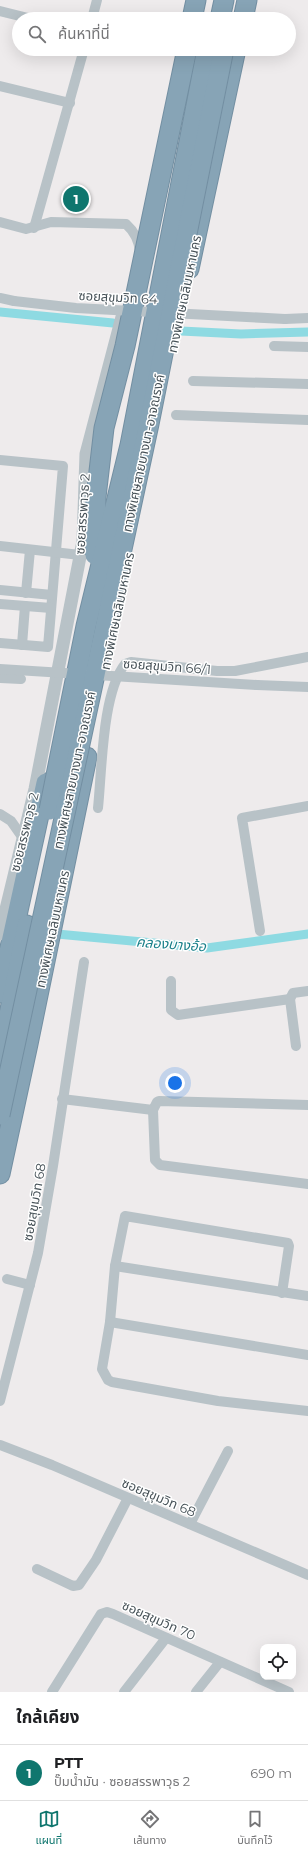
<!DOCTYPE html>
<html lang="th">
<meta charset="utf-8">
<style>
:root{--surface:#fff;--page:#f2f2f2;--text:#202124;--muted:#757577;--line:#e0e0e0;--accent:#0f766e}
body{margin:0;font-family:Montserrat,"Noto Sans Thai",sans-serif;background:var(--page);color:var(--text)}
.controls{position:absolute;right:12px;bottom:12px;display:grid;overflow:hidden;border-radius:8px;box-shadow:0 4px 16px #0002}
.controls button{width:36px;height:36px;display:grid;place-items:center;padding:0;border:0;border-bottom:1px solid var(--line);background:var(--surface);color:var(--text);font:20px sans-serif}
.you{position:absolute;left:175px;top:1083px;width:14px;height:14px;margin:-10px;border:3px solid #fff;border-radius:50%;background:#1a73e8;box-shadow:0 0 0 6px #1a73e833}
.badge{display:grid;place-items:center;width:26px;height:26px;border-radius:50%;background:var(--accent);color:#fff;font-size:13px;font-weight:700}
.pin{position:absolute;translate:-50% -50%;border:2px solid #fff;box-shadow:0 1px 4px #0006}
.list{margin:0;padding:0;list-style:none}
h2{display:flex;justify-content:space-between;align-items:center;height:52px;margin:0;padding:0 16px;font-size:17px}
h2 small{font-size:13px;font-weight:400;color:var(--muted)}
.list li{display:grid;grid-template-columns:26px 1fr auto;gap:12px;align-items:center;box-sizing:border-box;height:56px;padding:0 16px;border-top:1px solid var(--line)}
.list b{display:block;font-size:15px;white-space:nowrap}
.list p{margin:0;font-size:13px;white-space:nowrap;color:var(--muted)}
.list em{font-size:13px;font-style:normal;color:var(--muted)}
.icon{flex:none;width:22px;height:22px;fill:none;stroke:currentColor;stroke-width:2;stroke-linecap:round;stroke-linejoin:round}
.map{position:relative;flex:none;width:308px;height:1692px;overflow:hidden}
.search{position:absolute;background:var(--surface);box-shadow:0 4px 16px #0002;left:12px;right:12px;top:12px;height:44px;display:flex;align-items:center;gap:10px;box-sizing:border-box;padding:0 14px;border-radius:22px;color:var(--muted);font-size:15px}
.sheet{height:108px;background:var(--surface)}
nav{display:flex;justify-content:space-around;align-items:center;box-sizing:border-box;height:56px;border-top:1px solid var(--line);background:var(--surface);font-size:11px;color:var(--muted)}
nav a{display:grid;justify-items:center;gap:2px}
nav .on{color:var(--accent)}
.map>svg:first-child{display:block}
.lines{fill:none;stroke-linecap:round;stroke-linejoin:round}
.canal{stroke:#8edae2;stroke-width:9}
.motorway-casing{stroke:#738fa2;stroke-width:21}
.minor{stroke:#b8c2c7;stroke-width:10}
.tertiary{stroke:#b8c2c7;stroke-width:13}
.motorway{stroke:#87a4b6;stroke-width:19}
.motorway-bridge-casing{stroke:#738fa2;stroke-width:21;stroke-linecap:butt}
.minor-bridge{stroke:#b8c2c7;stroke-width:10}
.motorway-bridge{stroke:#87a4b6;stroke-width:19}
.labels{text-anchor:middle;stroke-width:3;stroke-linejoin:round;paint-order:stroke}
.street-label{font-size:13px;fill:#465157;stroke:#fff}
.water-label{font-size:14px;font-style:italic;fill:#187f89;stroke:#fff}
</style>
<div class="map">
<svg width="308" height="1692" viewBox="0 0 308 1692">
<rect width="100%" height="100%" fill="#eeebec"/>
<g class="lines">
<g class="canal">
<path d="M0,312L113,323"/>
<path d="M181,331L241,334L308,332"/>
<path d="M57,934L207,948L308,934"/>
</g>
<defs>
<g id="motorway">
<path d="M192,19L196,0"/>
<path d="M220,19L224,0"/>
<path d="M243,19L247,0"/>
<path d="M189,269L236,49"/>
<path d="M0,993L46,783"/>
<path d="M0,1059L27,925"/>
<path d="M0,1174L28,1044L87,757"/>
</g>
</defs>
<use href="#motorway" class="motorway-casing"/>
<g class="minor">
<path d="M0,11L32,19"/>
<path d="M92,19L97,0"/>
<path d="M0,86L70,103"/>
<path d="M0,222L26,229L51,222L126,224C135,232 139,240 140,252"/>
<path d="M34,228L84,49"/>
<path d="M0,298L14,301"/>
<path d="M285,319L308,318"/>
<path d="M274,346L308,347"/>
<path d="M193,381L308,384"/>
<path d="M176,415L308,420"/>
<path d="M0,460L63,466L48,647L0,643"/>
<path d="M0,546L80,555"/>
<path d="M0,590L52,595"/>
<path d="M26,593L30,550"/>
<path d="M0,604L51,608"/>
<path d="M22,645L25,606"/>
<path d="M0,678L21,679"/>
<path d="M257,685L308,687"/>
<path d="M98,808C102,770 102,693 125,664L131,662L217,671H235L308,657"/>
<path d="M0,814L11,821L23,838"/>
<path d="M260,931L242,818L308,806"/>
<path d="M171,981V1010L178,1015L290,999"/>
<path d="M296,1046L290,999L293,993L308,991"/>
<path d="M62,1099L153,1110L157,1102L159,1101L308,1105"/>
<path d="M153,1110L155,1160L160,1165L308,1184"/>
<path d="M115,1266L308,1296"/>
<path d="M7,1279L30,1285"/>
<path d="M282,1293L289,1246L288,1243L125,1216L115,1266L110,1322L102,1369L108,1380L112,1382L218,1401L308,1411"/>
<path d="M110,1322L308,1355"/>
<path d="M0,1401L38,1253L53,1166L84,962"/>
<path d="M0,1445L52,1465L308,1575"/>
<path d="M190,1524L228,1451"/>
<path d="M37,1569L73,1586L79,1585L96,1560L128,1498"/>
<path d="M52,1692L101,1614L107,1612L113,1614L289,1692"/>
<path d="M124,1692L166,1638"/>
<path d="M196,1692L220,1662"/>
</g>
<path class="tertiary" d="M0,934L35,789L83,541L86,454L122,317"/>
<use href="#motorway" class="motorway"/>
<defs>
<g id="motorway-bridge">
<path d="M95,555L96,497L104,428L125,346L187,49"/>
<path d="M49,810L86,626L130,445L207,49"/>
<path d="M0,1115L149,424L224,49"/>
</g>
</defs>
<use href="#motorway-bridge" class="motorway-bridge-casing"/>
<g class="minor-bridge">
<path d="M14,301L76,308L285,319"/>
<path d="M0,669L257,685"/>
</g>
<use href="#motorway-bridge" class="motorway-bridge"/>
</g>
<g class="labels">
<g class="street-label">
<text transform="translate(184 294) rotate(-78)" y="5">ทางพิเศษเฉลิมมหานคร</text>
<text transform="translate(118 297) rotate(3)" y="5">ซอยสุขุมวิท 64</text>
<text transform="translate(143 453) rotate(-78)" y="5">ทางพิเศษสายบางนา-อาจณรงค์</text>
<text transform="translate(82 514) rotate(-86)" y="5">ซอยสรรพาวุธ 2</text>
<text transform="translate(117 611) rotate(-78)" y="5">ทางพิเศษเฉลิมมหานคร</text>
<text transform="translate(167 666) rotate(4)" y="5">ซอยสุขุมวิท 66/1</text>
<text transform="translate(74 770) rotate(-78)" y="5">ทางพิเศษสายบางนา-อาจณรงค์</text>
<text transform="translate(24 832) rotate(-76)" y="5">ซอยสรรพาวุธ 2</text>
<text transform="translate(52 929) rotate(-78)" y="5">ทางพิเศษเฉลิมมหานคร</text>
<text transform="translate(34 1202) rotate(-80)" y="5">ซอยสุขุมวิท 68</text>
<text transform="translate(159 1497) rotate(23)" y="5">ซอยสุขุมวิท 68</text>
<text transform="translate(159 1620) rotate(24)" y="5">ซอยสุขุมวิท 70</text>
</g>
<g class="water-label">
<text transform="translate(171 944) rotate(4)" y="5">คลองบางอ้อ</text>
</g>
</g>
</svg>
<div class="controls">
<button><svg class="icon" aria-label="locate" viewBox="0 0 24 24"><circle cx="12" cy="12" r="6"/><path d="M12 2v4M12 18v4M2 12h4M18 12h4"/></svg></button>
</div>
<div class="you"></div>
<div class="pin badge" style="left:76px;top:199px">1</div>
<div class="search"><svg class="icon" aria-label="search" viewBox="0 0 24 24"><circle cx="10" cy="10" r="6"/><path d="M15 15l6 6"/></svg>ค้นหาที่นี่</div>
</div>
<section class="sheet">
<h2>ใกล้เคียง<small></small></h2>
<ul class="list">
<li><span class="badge">1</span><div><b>PTT</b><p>ปั๊มน้ำมัน · ซอยสรรพาวุธ 2</p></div><em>690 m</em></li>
</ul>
</section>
<nav>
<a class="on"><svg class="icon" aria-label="map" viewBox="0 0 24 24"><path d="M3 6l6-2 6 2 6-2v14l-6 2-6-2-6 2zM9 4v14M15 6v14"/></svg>แผนที่</a>
<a><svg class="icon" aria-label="directions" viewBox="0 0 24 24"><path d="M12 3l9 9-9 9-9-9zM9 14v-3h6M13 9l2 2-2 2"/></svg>เส้นทาง</a>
<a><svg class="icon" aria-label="saved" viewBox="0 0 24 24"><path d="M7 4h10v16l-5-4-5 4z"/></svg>บันทึกไว้</a>
</nav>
